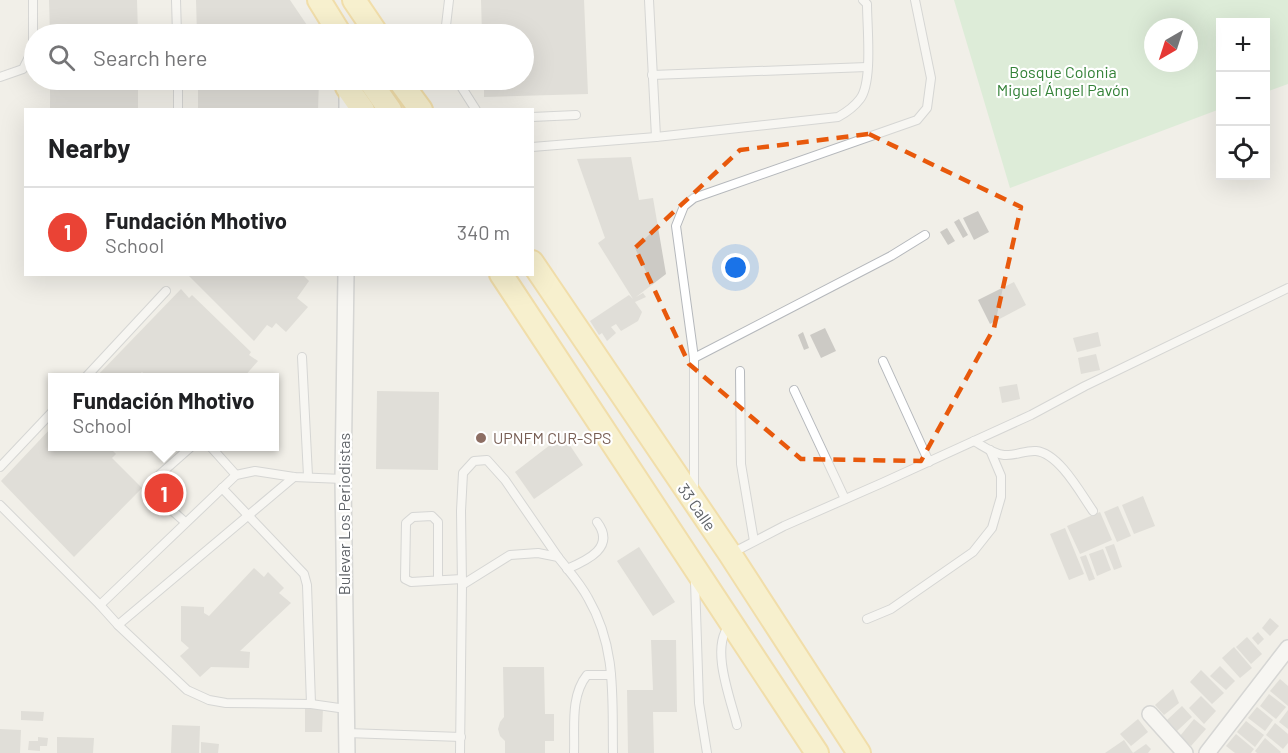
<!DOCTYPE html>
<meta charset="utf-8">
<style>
:root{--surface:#fff;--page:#f6f6f6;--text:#202124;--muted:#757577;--line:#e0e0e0;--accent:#ea4335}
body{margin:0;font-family:Barlow,sans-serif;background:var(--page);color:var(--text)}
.controls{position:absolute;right:18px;top:18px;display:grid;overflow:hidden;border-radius:0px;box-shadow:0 6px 24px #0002}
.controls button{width:54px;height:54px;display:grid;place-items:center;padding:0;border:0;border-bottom:2px solid var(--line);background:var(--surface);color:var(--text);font:30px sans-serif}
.compass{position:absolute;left:1144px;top:18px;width:54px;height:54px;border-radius:50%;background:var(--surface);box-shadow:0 6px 24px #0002;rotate:219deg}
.you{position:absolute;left:736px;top:268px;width:21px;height:21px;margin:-15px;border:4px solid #fff;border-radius:50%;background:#1a73e8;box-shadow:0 0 0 9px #1a73e833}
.badge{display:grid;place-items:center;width:39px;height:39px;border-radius:50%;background:var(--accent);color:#fff;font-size:20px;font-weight:700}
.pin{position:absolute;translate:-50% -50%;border:3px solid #fff;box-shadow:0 2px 6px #0006}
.popup{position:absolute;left:48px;top:373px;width:231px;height:78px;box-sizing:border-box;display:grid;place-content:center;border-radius:0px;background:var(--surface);filter:drop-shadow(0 2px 4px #0005);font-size:20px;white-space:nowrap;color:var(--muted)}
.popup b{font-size:22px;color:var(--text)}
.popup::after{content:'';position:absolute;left:50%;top:100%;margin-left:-12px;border:12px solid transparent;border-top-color:var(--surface)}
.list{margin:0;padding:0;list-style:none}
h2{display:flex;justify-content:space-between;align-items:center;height:78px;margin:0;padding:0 24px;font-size:26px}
h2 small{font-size:20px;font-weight:400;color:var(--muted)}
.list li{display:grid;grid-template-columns:39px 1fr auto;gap:18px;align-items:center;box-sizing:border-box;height:90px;padding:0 24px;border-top:2px solid var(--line)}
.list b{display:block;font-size:22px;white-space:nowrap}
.list p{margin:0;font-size:20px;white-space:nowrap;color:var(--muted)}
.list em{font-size:20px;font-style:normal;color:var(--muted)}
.icon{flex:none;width:33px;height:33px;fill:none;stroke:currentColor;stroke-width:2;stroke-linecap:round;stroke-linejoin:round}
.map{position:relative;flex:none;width:1288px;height:753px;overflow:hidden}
.search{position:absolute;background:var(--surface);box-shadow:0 6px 24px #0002;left:24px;top:24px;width:510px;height:66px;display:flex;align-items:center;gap:15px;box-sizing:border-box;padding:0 21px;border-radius:33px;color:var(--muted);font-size:22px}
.panel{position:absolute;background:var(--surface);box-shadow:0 6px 24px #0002;left:24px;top:108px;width:510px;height:168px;border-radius:0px}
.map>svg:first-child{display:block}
.green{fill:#c5e8c5;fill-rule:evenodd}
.building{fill:#cccac5}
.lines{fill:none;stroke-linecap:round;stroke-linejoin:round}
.service-casing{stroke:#b5b8bc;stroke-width:10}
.minor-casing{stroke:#b5b8bc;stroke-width:18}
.primary-casing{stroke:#f2c960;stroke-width:26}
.service{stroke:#fff;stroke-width:8}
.minor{stroke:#fff;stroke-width:15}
.primary{stroke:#fff2af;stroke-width:22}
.marked{fill:none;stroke:#e8590c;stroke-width:4.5;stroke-dasharray:12 8;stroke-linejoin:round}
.education-dot{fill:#8d6e63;stroke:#fff;stroke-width:2}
.labels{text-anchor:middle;stroke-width:4.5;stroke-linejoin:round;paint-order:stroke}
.park-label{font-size:16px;fill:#348238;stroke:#fff}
.education-label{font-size:16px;fill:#785e54;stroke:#fff;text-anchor:start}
.street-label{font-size:16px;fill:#5f6368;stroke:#fff}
</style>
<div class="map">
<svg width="1288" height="753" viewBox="0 0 1288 753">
<rect width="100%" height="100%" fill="#f1efe8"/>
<path class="green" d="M954,0H1288V84L1266,92V22H1220V109L1010,188ZM1153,27H1189V63H1153Z"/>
<g class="building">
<path d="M49,0H137L138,34H50Z"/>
<path d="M196,0H290L313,34H197Z"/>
<path d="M481,0H584L588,94L484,97V80H524V34H482Z"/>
<rect x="50" y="80" width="88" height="30"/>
<path d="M198,80H319L318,110H198Z"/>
<path d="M631,157L639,200L653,198L666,274L636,297L643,293L646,297L635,302L642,312L638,321L621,331L616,324L611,327L616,333L607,341L602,333L599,335L590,321L629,295L633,299L598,243L605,238L577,159Z"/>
<path d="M978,211L989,232L974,240L963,218Z"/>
<path d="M959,219L968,235L963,238L954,222Z"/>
<path d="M947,228L955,241L948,245L940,232Z"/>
<path d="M187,274H302L309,281L297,298L308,307L286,332L276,323L272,328L267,325L254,341Z"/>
<path d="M1014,282L1026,305L990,324L978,300Z"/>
<path d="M181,289L189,298L192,295L251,352L249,355L258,361L243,378H148L142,372L136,378H95Z"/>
<path d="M825,328L836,351L821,358L810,335Z"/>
<path d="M803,332L809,348L804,350L798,335Z"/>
<path d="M1098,332L1101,346L1077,352L1073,338Z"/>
<path d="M1096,354L1100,370L1081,374L1078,358Z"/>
<path d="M1017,384L1020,399L1002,403L999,387Z"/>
<path d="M377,391L439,392L438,470L376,469Z"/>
<path d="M53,426V446H108L116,454L112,458L142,488L74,557L1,481Z"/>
<path d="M563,435L583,465L534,499L515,472Z"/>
<path d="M1143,496L1155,526L1134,534L1122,505Z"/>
<path d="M1118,506L1131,536L1117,542L1104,512Z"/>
<path d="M1100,512L1112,540L1080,554L1067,526Z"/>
<path d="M1065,528L1084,574L1069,580L1050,534Z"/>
<path d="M1114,544L1122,567L1114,570L1105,547Z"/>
<path d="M639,547L675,602L653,616L617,561Z"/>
<path d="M1103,549L1111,570L1097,576L1089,554Z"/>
<path d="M1086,555L1095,579L1089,581L1080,557Z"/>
<path d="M254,568L264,577L268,572L284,588L279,593L291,603L240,651L250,652L249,668L211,667L200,677L180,656L189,648L181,641V606L204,607V613L209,616Z"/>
<path d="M1270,618L1279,626L1270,636L1262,628Z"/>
<path d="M1258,632L1264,639L1258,645L1252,638Z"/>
<path d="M1247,637L1262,654L1251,664L1236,647Z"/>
<path d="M651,640H676L677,712H653L654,753H628L627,690H653Z"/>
<path d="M1234,647L1252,668L1240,678L1222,658Z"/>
<path d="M1220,666L1235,681L1226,690L1210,676Z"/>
<path d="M503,667H544L545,714H554V741H545V753H505V741L500,736L498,729L500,722L504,717Z"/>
<path d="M1201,670L1224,693L1212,704L1190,682Z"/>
<path d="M1280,679L1288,686V706L1270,691Z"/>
<path d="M1173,689L1179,703L1164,715L1155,705Z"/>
<path d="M1269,694L1286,707L1276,719L1260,706Z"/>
<path d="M1201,696L1216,711L1204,724L1189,708Z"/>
<path d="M1182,706L1192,717L1177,731L1167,720Z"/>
<path d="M1257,707L1273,720L1265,731L1248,718Z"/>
<path d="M305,708H323L322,732H305Z"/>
<path d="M1288,710V729L1279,722Z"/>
<path d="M21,711L44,712L43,721L21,720Z"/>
<path d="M1138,719L1148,732L1131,746L1120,734Z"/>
<path d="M1194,719L1206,729L1191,746L1180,736Z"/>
<path d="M1246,721L1264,735L1255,747L1237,732Z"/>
<path d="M1275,723L1288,734V743L1283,749L1266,735Z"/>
<path d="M172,725L200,726L199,753H171Z"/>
<path d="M0,729L21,730L20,753H0Z"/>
<path d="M1236,734L1254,749L1251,753H1235L1226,746Z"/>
<path d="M38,737L48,738L47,746H40V751L28,750L29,741H38Z"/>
<path d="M57,737L94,738L93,753H57Z"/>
<path d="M1265,738L1281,752L1280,753H1257L1255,751Z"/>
<path d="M1124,740L1133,753H1105Z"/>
<path d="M201,742L219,744L218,753H201Z"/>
<path d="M1146,744L1151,749L1148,753H1133Z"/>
</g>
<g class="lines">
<defs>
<g id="service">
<path d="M176,0L177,34"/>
<path d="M649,0L656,137"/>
<path d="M445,34L449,0"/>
<path d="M652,75L867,67"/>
<path d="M0,77L23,69L33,49V0"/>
<path d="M178,80V110"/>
<path d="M457,80L476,110"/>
<path d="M532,117L576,115"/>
<path d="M532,147L656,137L838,117C847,112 854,107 860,99C873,82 867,27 867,4L863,0"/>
<path d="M302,357L308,476"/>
<path d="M694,358L891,256L925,235"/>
<path d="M883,361L929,462"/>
<path d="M740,371L741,464L754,541"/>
<path d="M85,378L166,291"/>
<path d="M794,390L845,499"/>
<path d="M974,441C983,446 993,454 1004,455C1015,456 1026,450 1036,451C1059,453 1081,494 1093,511"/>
<path d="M210,446L236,475"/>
<path d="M0,467L53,411"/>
<path d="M343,479L294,477L255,471L236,475L100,605L118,625L187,690L209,700L226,703L311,704L346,709"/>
<path d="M222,488L304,574L307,585L311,704"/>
<path d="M694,490V358L676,226L684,206L694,198L917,120L927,108L931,78L915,0"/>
<path d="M0,505L100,605"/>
<path d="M185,522L166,505L154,487L158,476L192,446"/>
<path d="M732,553L784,526L882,483L1031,415L1085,386L1288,288"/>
<path d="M567,569C588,560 616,547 597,522"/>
<path d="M438,580V522L432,516L413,517L406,523L405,579L411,582L462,579"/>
<path d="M695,581L699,703L707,753"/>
<path d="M462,585L461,511L463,473L474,461L487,460L505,480L558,557"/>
<path d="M867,619L891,609L973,552L992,528L1001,497V476L990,450"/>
<path d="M118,625L294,477"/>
<path d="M729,626C710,648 731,700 737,725"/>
<path d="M347,733L461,737"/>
<path d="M460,753L462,585L510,555L538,553L558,557C568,570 580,583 588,598C617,648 612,698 613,753"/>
<path d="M574,753C575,728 570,696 587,675H611"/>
</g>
<g id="minor">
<path d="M347,85V110"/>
<path d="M346,274L343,479L347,753"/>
<path d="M1150,714L1185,753"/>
<path d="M1207,753L1288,648"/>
</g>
<g id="primary">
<path d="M319,0L340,34"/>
<path d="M354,0L377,34"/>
<path d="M369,80L390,110"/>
<path d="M399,80L421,110"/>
<path d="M347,87L363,110"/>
<path d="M532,262L730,554L859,753"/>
<path d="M501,274L817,753"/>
</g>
</defs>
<use href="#service" class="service-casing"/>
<use href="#minor" class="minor-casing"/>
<use href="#primary" class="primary-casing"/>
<use href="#service" class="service"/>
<use href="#minor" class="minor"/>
<use href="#primary" class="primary"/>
</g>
<path d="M0 0H1288V753H0ZM869,134L1021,207L994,328L921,461L801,459L689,364L635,248L740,150Z" fill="#f1efe8" fill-opacity=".55" fill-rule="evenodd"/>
<path class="marked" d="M869,134L1021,207L994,328L921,461L801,459L689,364L635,248L740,150Z"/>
<circle class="education-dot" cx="481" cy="438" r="6"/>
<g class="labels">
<g class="park-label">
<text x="1063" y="78">Bosque Colonia<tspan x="1063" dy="18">Miguel Ángel Pavón</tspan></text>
</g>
<g class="education-label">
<text x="493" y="444">UPNFM CUR-SPS</text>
</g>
<g class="street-label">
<text transform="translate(697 507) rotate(55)" y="6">33 Calle</text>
<text transform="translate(344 514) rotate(-90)" y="6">Bulevar Los Periodistas</text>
</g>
</g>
</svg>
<div class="controls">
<button>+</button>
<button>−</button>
<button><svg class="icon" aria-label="locate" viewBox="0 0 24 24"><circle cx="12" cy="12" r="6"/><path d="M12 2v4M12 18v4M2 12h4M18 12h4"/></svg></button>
</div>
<svg class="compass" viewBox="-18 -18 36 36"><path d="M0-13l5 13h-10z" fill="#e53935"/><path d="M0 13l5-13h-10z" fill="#757577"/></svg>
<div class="you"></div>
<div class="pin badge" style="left:164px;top:493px">1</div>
<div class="popup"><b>Fundación Mhotivo</b>School</div>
<div class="search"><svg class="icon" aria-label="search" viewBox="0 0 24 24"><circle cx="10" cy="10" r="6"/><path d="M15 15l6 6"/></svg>Search here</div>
<section class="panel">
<h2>Nearby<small></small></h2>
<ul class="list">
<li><span class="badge">1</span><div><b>Fundación Mhotivo</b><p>School</p></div><em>340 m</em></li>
</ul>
</section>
</div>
